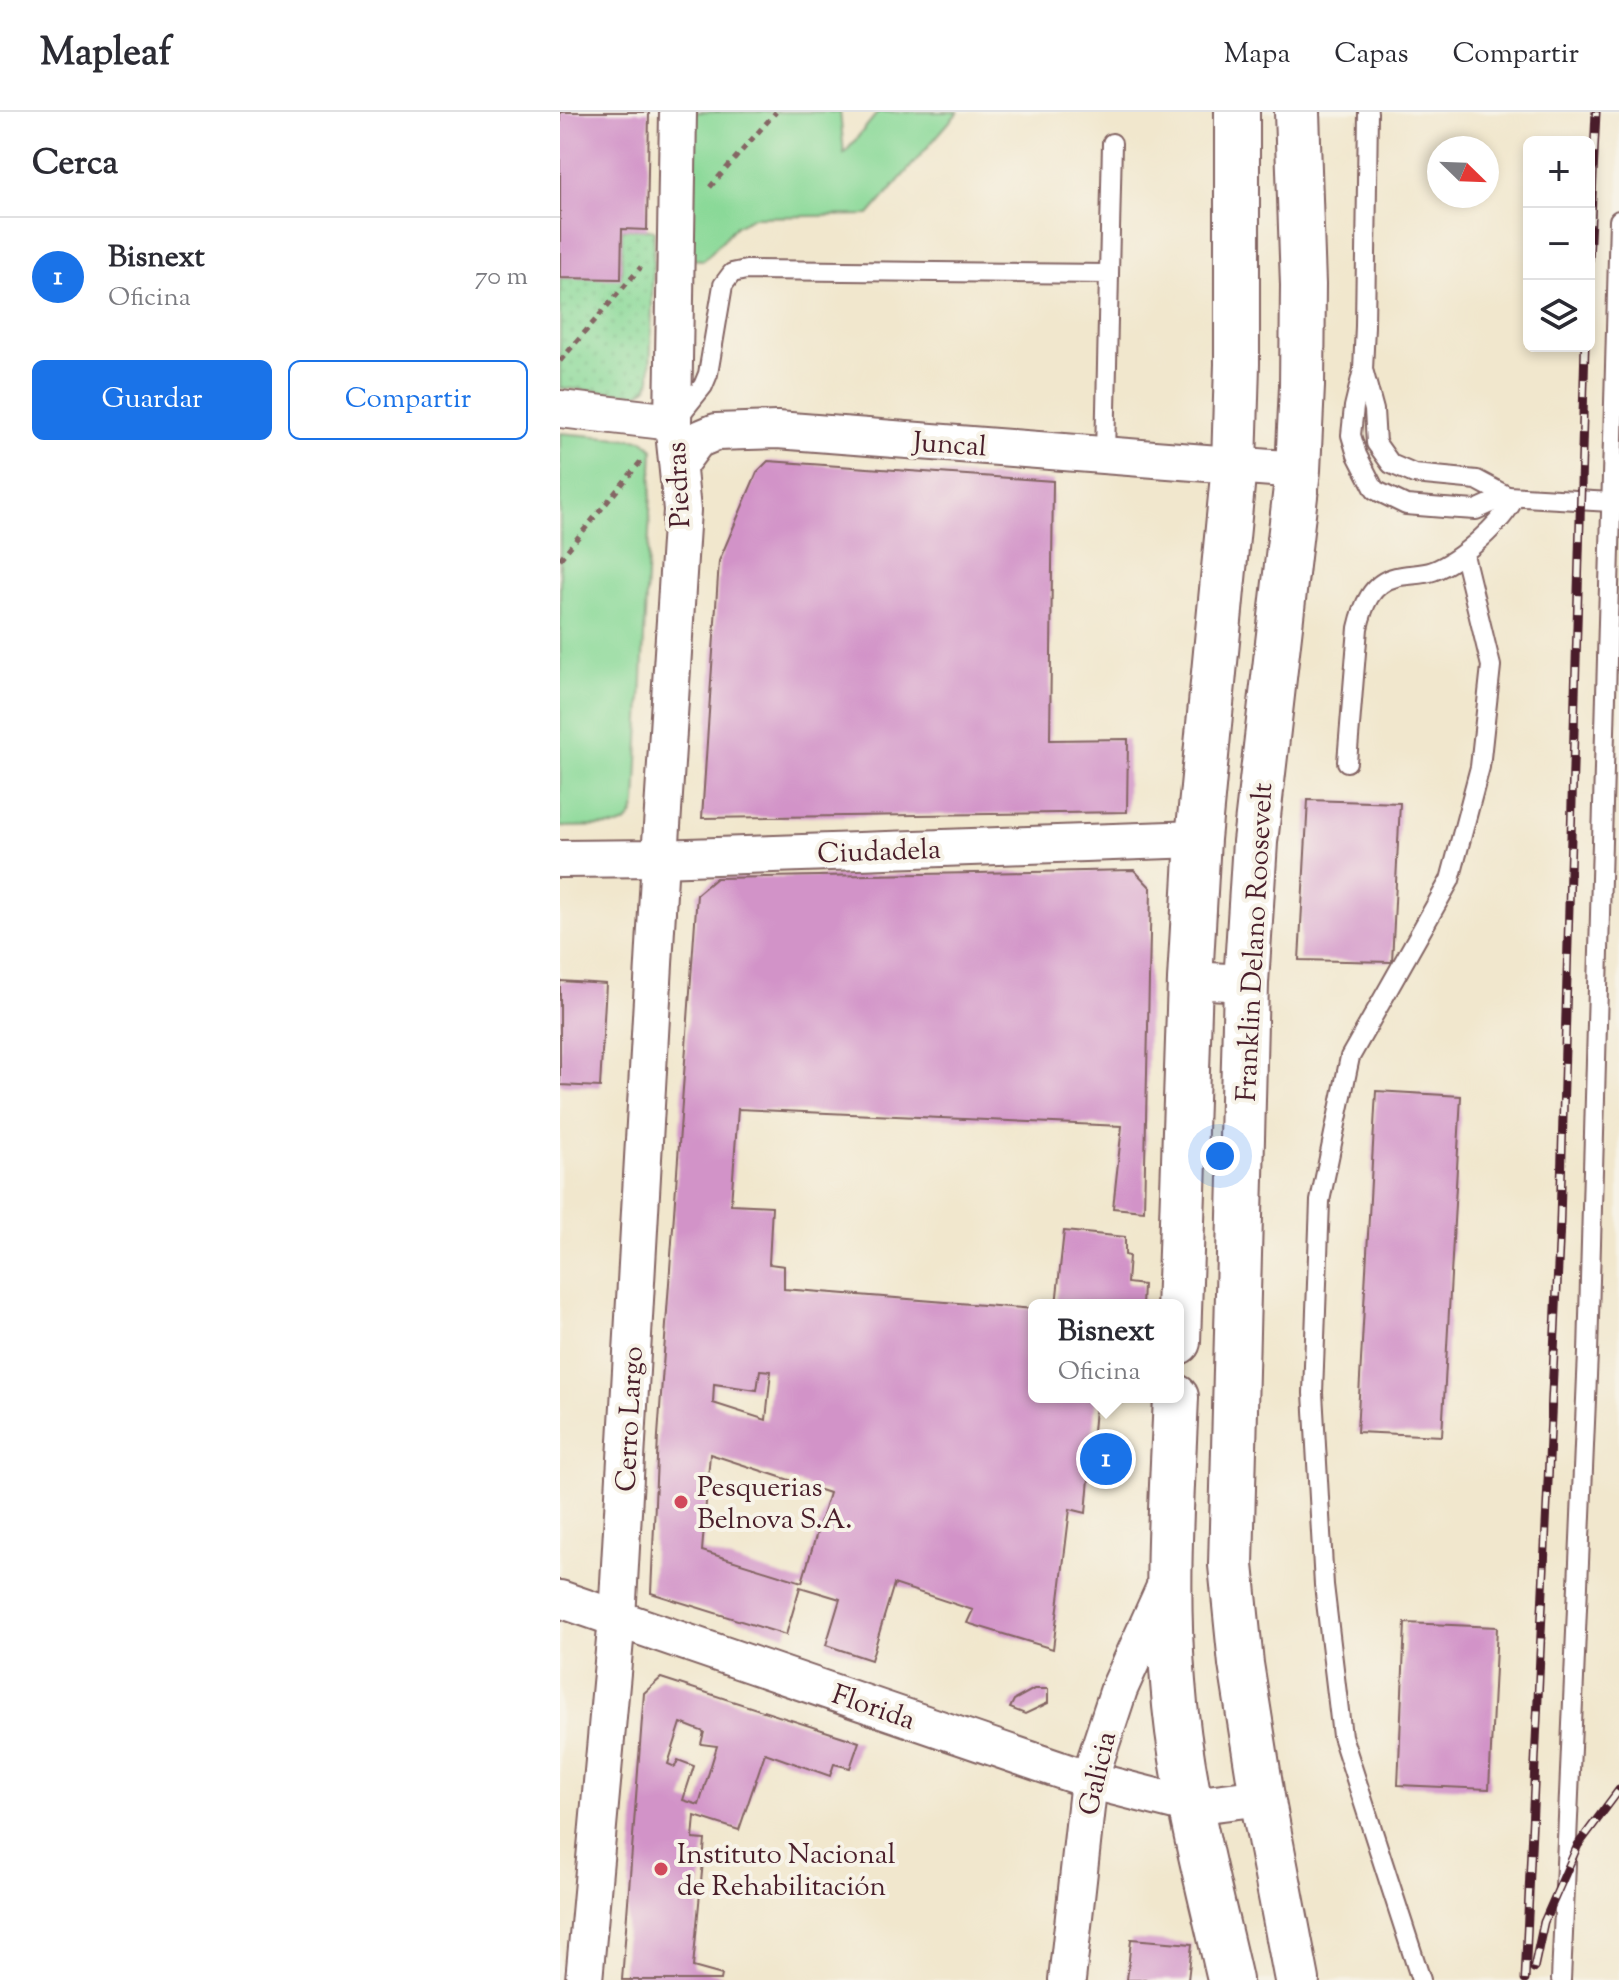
<!DOCTYPE html>
<html lang="es">
<meta charset="utf-8">
<style>
:root{--surface:#fff;--page:#f7f7f7;--text:#2b2b33;--muted:#7c7c81;--line:#e1e1e2;--accent:#1a73e8}
body{margin:0;font-family:"Sorts Mill Goudy",serif;background:var(--page);color:var(--text)}
.controls{position:absolute;right:24px;top:24px;display:grid;overflow:hidden;border-radius:12px;box-shadow:0 4px 12px #0003}
.controls button{width:72px;height:72px;display:grid;place-items:center;padding:0;border:0;border-bottom:2px solid var(--line);background:var(--surface);color:var(--text);font:40px sans-serif}
.compass{position:absolute;left:867px;top:24px;width:72px;height:72px;border-radius:50%;background:var(--surface);box-shadow:0 4px 12px #0003;rotate:113deg}
.you{position:absolute;left:660px;top:1044px;width:28px;height:28px;margin:-20px;border:6px solid #fff;border-radius:50%;background:#1a73e8;box-shadow:0 0 0 12px #1a73e833}
.badge{display:grid;place-items:center;width:52px;height:52px;border-radius:50%;background:var(--accent);color:#fff;font-size:26px;font-weight:700}
.pin{position:absolute;translate:-50% -50%;border:4px solid #fff;box-shadow:0 2px 8px #0006}
.popup{position:absolute;left:468px;top:1187px;width:156px;height:104px;box-sizing:border-box;display:grid;place-content:center;border-radius:12px;background:var(--surface);filter:drop-shadow(0 2px 6px #0005);font-size:26px;white-space:nowrap;color:var(--muted)}
.popup b{font-size:30px;color:var(--text)}
.popup::after{content:'';position:absolute;left:50%;top:100%;margin-left:-16px;border:16px solid transparent;border-top-color:var(--surface)}
.list{margin:0;padding:0;list-style:none}
h2{display:flex;justify-content:space-between;align-items:center;height:104px;margin:0;padding:0 32px;font-size:34px}
h2 small{font-size:26px;font-weight:400;color:var(--muted)}
.list li{display:grid;grid-template-columns:52px 1fr auto;gap:24px;align-items:center;box-sizing:border-box;height:120px;padding:0 32px;border-top:2px solid var(--line)}
.list b{display:block;font-size:30px;white-space:nowrap}
.list p{margin:0;font-size:26px;white-space:nowrap;color:var(--muted)}
.list em{font-size:26px;font-style:normal;color:var(--muted)}
.actions{display:flex;gap:16px;padding:24px 32px}
.actions a{flex:1;padding:18px 0;border:2px solid var(--accent);border-radius:12px;text-align:center;font-size:28px;color:var(--accent)}
.actions .main{background:var(--accent);color:#fff}
.icon{flex:none;width:44px;height:44px;fill:none;stroke:currentColor;stroke-width:2;stroke-linecap:round;stroke-linejoin:round}
.map{position:relative;flex:none;width:1059px;height:1868px;overflow:hidden}
header{display:flex;align-items:center;gap:48px;box-sizing:border-box;height:112px;padding:0 40px;background:var(--surface);border-bottom:2px solid var(--line)}
header strong{font-size:38px}
nav{display:flex;gap:44px;margin-inline-start:auto;font-size:28px}
main{display:flex}
aside{flex:1;background:var(--surface)}
.map>svg:first-child{display:block}
.grass{fill:url(#grass-dots);stroke:#6a7c62;stroke-width:2}
.park{fill:#8ad998;stroke:#6a7c62;stroke-width:2}
.building{fill:#d293c8;fill-rule:evenodd}
.lines{fill:none;stroke-linecap:round;stroke-linejoin:round}
.service-casing{stroke:#846564;stroke-width:22}
.minor-casing{stroke:#846564;stroke-width:40}
.primary-casing{stroke:#846564;stroke-width:48}
.path{stroke:#846564;stroke-width:5;stroke-dasharray:6 6;stroke-linecap:butt}
.service{stroke:#fff;stroke-width:18}
.minor{stroke:#fff;stroke-width:36}
.primary{stroke:#fff;stroke-width:44}
.rail-casing{stroke:#4a1f2b;stroke-width:9}
.rail{stroke:#f7f3e8;stroke-width:6;stroke-dasharray:18;stroke-linecap:butt}
.poi-dot{fill:#d1495b;stroke:#f7f3e8;stroke-width:3}
.labels{text-anchor:middle;stroke-width:8;stroke-linejoin:round;paint-order:stroke}
.street-label{font-size:28px;fill:#4a1f2b;stroke:#f7f3e8}
.poi-label{font-size:28px;fill:#4a1f2b;stroke:#f7f3e8;text-anchor:start}
</style>
<header>
<strong>Mapleaf</strong>
<nav><a>Mapa</a><a>Capas</a><a>Compartir</a></nav>
</header>
<main>
<aside>
<h2>Cerca<small></small></h2>
<ul class="list">
<li><span class="badge">1</span><div><b>Bisnext</b><p>Oficina</p></div><em>70 m</em></li>
</ul>
<div class="actions"><a class="main">Guardar</a><a>Compartir</a></div>
</aside>
<div class="map">
<svg width="1059" height="1868" viewBox="0 0 1059 1868">
<defs>
<pattern id="grass-dots" width="8" height="8" patternUnits="userSpaceOnUse" patternTransform="scale(2)"><rect width="8" height="8" fill="#8ad998"/><path d="M2 2h.1M6 6h.1" fill="none" stroke="#79ba83" stroke-width="1.8" stroke-linecap="round"/></pattern>
</defs>
<rect width="100%" height="100%" fill="#f7f3e8"/>
<filter id="ink" filterUnits="userSpaceOnUse"><feTurbulence type="fractalNoise" baseFrequency=".0125" numOctaves="2"/><feDisplacementMap in="SourceGraphic" scale="16" xChannelSelector="R" yChannelSelector="G"/><feConvolveMatrix kernelMatrix="1 2 1 2 8 2 1 2 1" color-interpolation-filters="sRGB"/></filter>
<filter id="wash" filterUnits="userSpaceOnUse"><feTurbulence type="fractalNoise" baseFrequency=".006" numOctaves="4" result="noise"/><feDisplacementMap in="SourceGraphic" scale="32" xChannelSelector="R" yChannelSelector="G"/><feGaussianBlur stdDeviation="1.8" result="paint"/><feColorMatrix in="noise" values="0 0 0 0 0 0 0 0 0 0 0 0 0 0 0 0 0 1.4 0 .05"/><feComposite in="paint" operator="in"/></filter>
<g filter="url(#wash)">
<rect width="100%" height="100%" fill="#f1e7cd"/>
<path class="grass" d="M62,117L94,118L90,269L87,276L78,282L0,276V166H61Z"/>
<g class="park">
<path d="M132,0H280L284,42L318,0H398L309,103L193,105L176,114L144,148L128,147Z"/>
<path d="M0,321L83,328L93,337L76,692C73,704 69,711 57,714L0,715Z"/>
</g>
<g id="blocks">
<g class="building">
<path d="M0,0H89L87,118L62,117L61,167L0,166Z"/>
<path d="M208,349L493,369L490,628L568,627L567,700L142,706L159,449L197,360Z"/>
<path d="M748,688L840,691L832,850L739,848Z"/>
<path d="M574,758L591,776L584,1099L553,1096L562,1014L178,997L171,1092L212,1094L209,1152L224,1154V1177L474,1197V1285H536L526,1401L510,1397L493,1537L407,1511L413,1498L334,1472L311,1548L266,1533L280,1487L240,1475L226,1523L91,1481L98,1324L137,782L156,766ZM200,1258L211,1259L206,1308L153,1291L154,1272L197,1278ZM150,1342L269,1381L242,1470L142,1439Z"/>
<path d="M0,869L46,872L40,975L0,973Z"/>
<path d="M816,979L901,984L882,1324L797,1320Z"/>
<path d="M504,1119L565,1125V1143L569,1144L567,1171L583,1173L582,1193H496Z"/>
<path d="M845,1511L937,1515L929,1677L838,1673Z"/>
<path d="M101,1566L299,1630L290,1656L274,1652L270,1664L205,1641L179,1718L135,1704L133,1727L145,1728L133,1855L162,1863L161,1868H62L84,1581ZM121,1611L144,1620L141,1632L157,1634L139,1693L123,1688L134,1654L118,1648L115,1655L108,1652Z"/>
<path d="M474,1577H488V1591L465,1602L450,1596L454,1588Z"/>
<path d="M571,1827L632,1832L628,1868H567Z"/>
</g>
</g>
</g>
<g filter="url(#ink)">
<use href="#blocks" fill-opacity="0" stroke="#846564" stroke-width="2"/>
<g class="lines">
<defs>
<g id="service">
<path d="M808,0L805,214L803,258L794,295L791,323L797,343L815,378L846,393L884,396L916,398L947,384L1051,390"/>
<path d="M549,162L552,31"/>
<path d="M804,261L814,298L816,331L831,352L854,362L917,368L947,384"/>
<path d="M118,305L143,274L148,262L163,173L172,161L186,158L549,162L545,343"/>
<path d="M787,650L798,516C803,494 811,471 836,465C848,462 862,463 873,459C900,449 943,410 955,385"/>
<path d="M861,1868L782,1624L764,1473L753,1281L760,1089L790,945L890,768L920,655L931,554L904,443"/>
<path d="M1001,1868L1028,1241L1059,108"/>
</g>
<g id="minor">
<path d="M0,297L113,310"/>
<path d="M119,352L137,328L156,320L217,318L738,358"/>
<path d="M0,747L100,746L638,727"/>
<path d="M630,868L686,871"/>
<path d="M0,1487L529,1668L631,1694L702,1685"/>
<path d="M24,1868L57,1506L100,746L122,398L113,310L118,0"/>
<path d="M507,1868L529,1668L559,1577L609,1466"/>
</g>
<g id="primary">
<path d="M618,1230L630,868L638,727L674,353L677,252V0"/>
<path d="M616,1285C612,1380 605,1475 613,1570C620,1671 648,1770 670,1868"/>
<path d="M737,1868L702,1685L681,1552L671,1453L686,871L695,730L738,358L742,274L743,173L737,0"/>
</g>
</defs>
<use href="#service" class="service-casing"/>
<use href="#minor" class="minor-casing"/>
<use href="#primary" class="primary-casing"/>
<g class="path">
<path d="M150,75L216,0"/>
<path d="M0,249L81,155"/>
<path d="M0,447L82,348"/>
</g>
<use href="#service" class="service"/>
<use href="#minor" class="minor"/>
<use href="#primary" class="primary"/>
<defs>
<g id="rail">
<path d="M1029,148L1036,0"/>
<path d="M974,1856L984,1810L1018,1733L1059,1678"/>
<path d="M965,1868L1000,1110L1025,234"/>
</g>
</defs>
<use href="#rail" class="rail-casing"/>
<use href="#rail" class="rail"/>
</g>
</g>
<g class="poi-dot">
<circle cx="121" cy="1390" r="8"/>
<circle cx="101" cy="1757" r="8"/>
</g>
<g class="labels">
<g class="street-label">
<text transform="translate(390 331) rotate(4)" y="10">Juncal</text>
<text transform="translate(117 373) rotate(-93)" y="10">Piedras</text>
<text transform="translate(319 738) rotate(-2)" y="10">Ciudadela</text>
<text transform="translate(693 830) rotate(-87)" y="10">Franklin Delano Roosevelt</text>
<text transform="translate(68 1307) rotate(-87)" y="10">Cerro Largo</text>
<text transform="translate(314 1594) rotate(19)" y="10">Florida</text>
<text transform="translate(536 1661) rotate(-77)" y="10">Galicia</text>
</g>
<g class="poi-label">
<text x="137" y="1384">Pesquerias<tspan x="137" dy="32">Belnova S.A.</tspan></text>
<text x="117" y="1751">Instituto Nacional<tspan x="117" dy="32">de Rehabilitación</tspan></text>
</g>
</g>
</svg>
<div class="controls">
<button>+</button>
<button>−</button>
<button><svg class="icon" aria-label="layers" viewBox="0 0 24 24"><path d="M12 4l9 5-9 5-9-5zM3 14l9 5 9-5"/></svg></button>
</div>
<svg class="compass" viewBox="-18 -18 36 36"><path d="M0-13l5 13h-10z" fill="#e53935"/><path d="M0 13l5-13h-10z" fill="#7c7c81"/></svg>
<div class="you"></div>
<div class="pin badge" style="left:546px;top:1347px">1</div>
<div class="popup"><b>Bisnext</b>Oficina</div>
</div>
</main>
